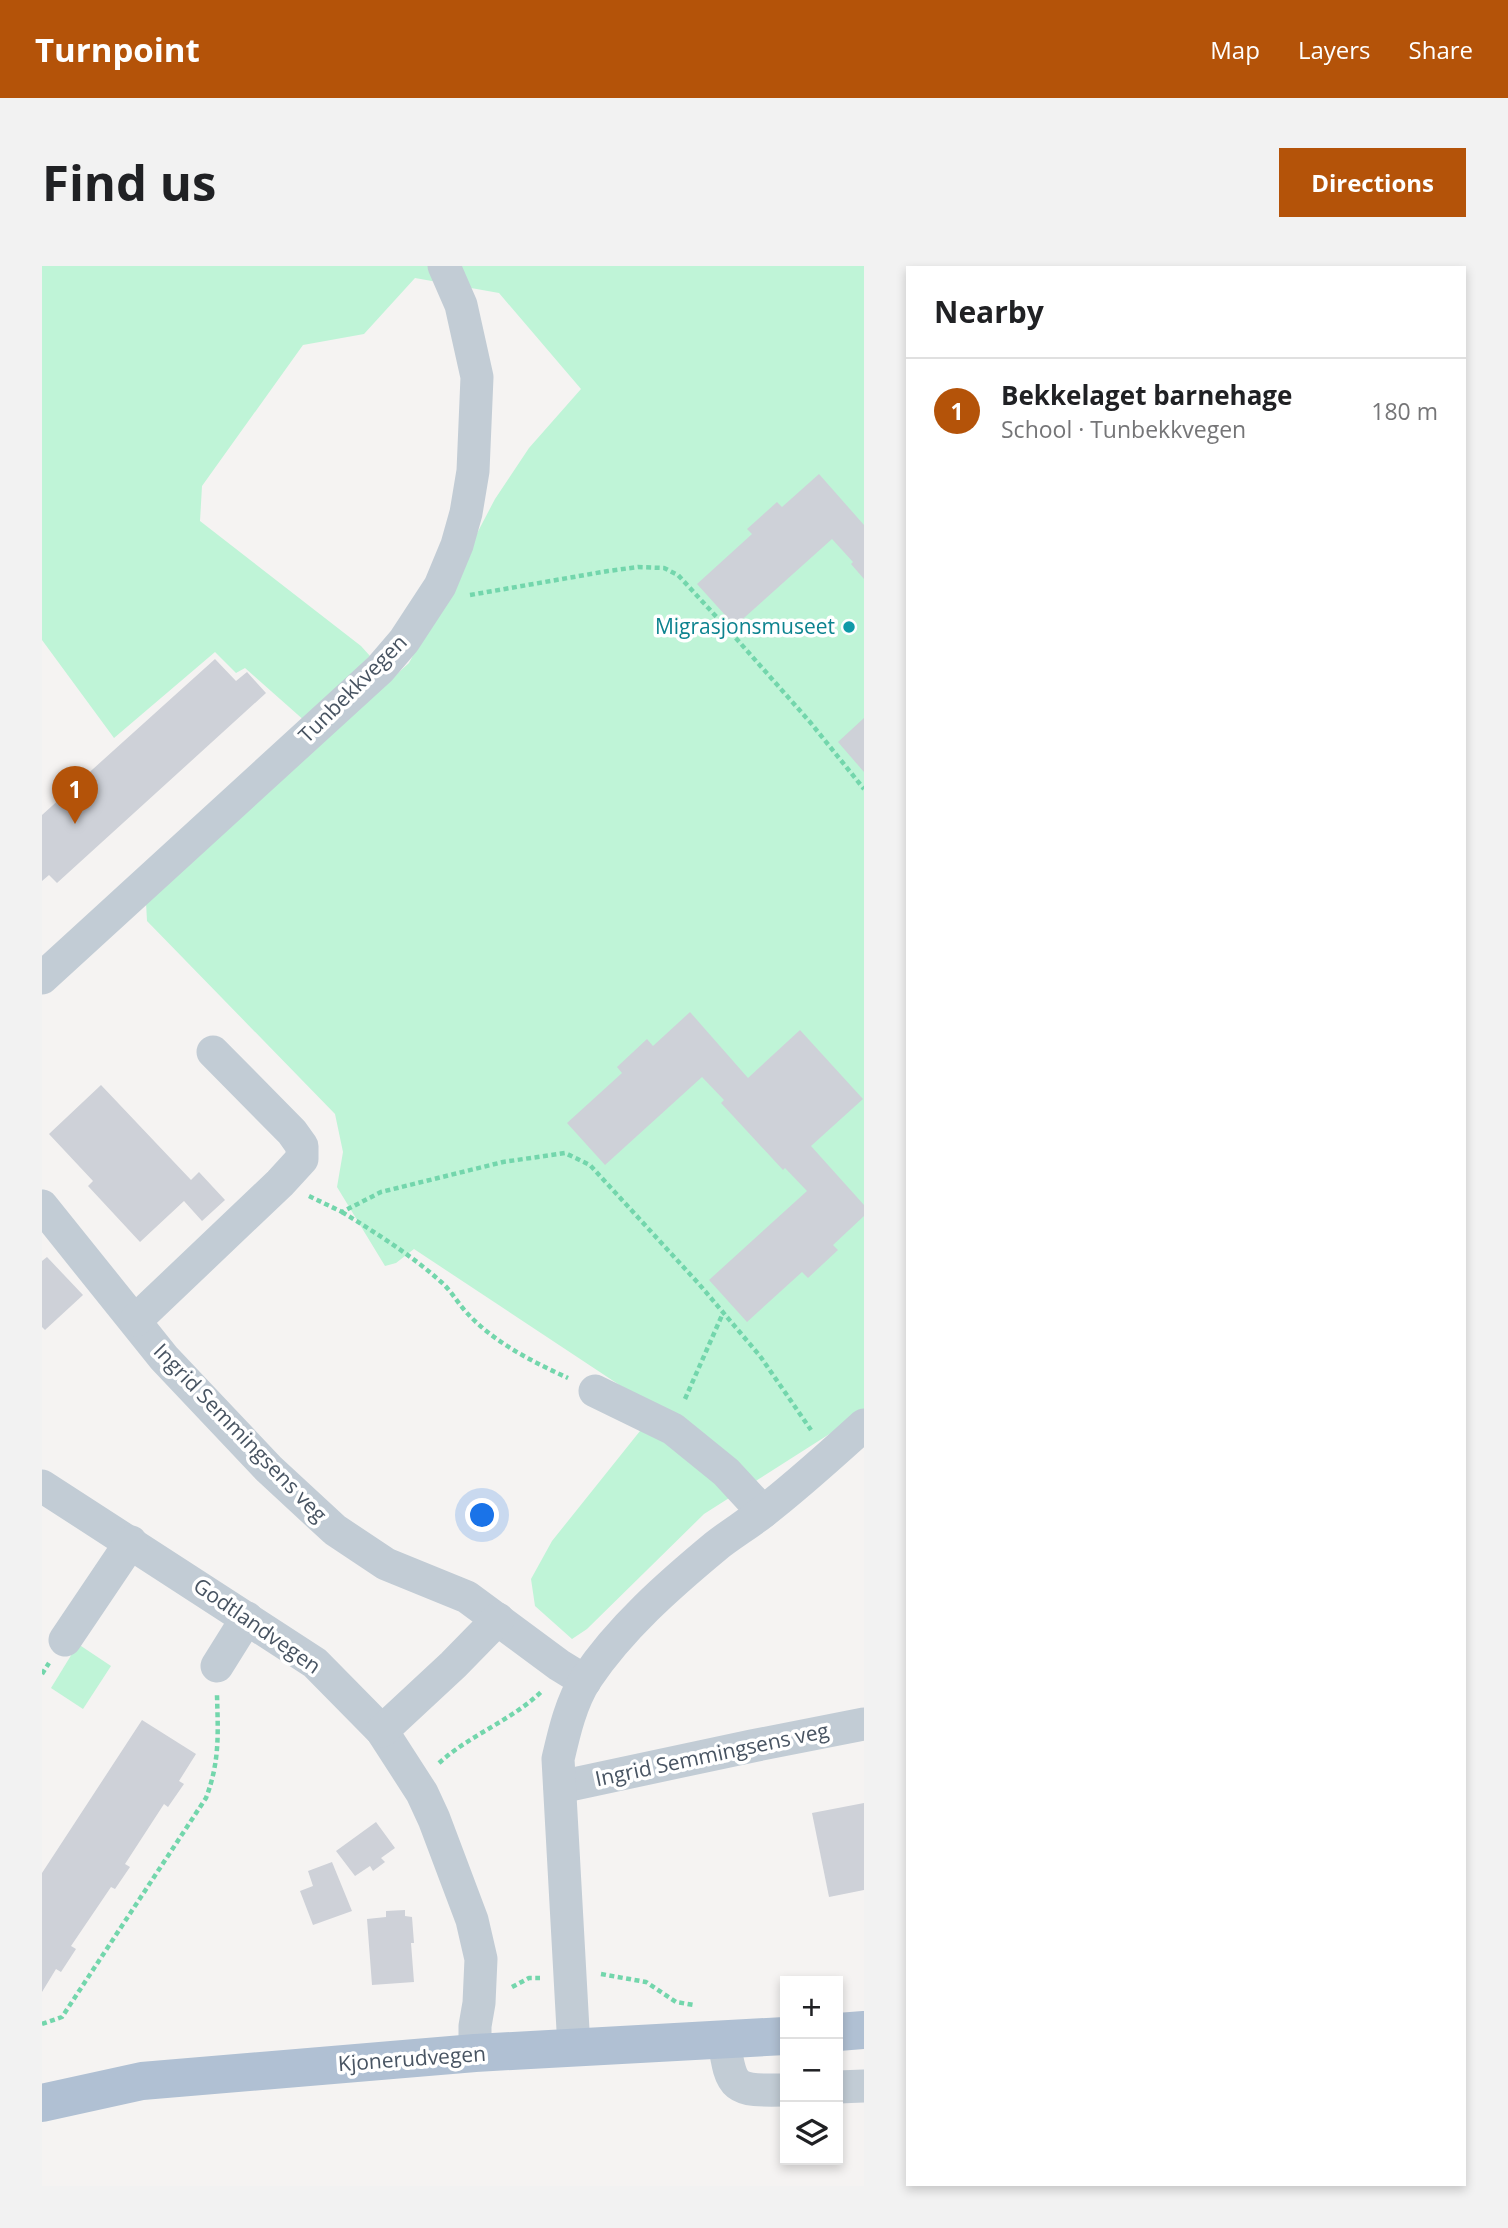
<!DOCTYPE html>
<meta charset="utf-8">
<style>
:root{--surface:#fff;--page:#f2f2f2;--text:#202124;--muted:#757577;--line:#e0e0e0;--accent:#b45309}
body{margin:0;font-family:"Open Sans",sans-serif;background:var(--page);color:var(--text)}
.controls{position:absolute;right:21px;bottom:21px;display:grid;overflow:hidden;border-radius:0px;box-shadow:0 4px 10px #0003}
.controls button{width:63px;height:63px;display:grid;place-items:center;padding:0;border:0;border-bottom:2px solid var(--line);background:var(--surface);color:var(--text);font:35px sans-serif}
.you{position:absolute;left:441px;top:1250px;width:24px;height:24px;margin:-18px;border:5px solid #fff;border-radius:50%;background:#1a73e8;box-shadow:0 0 0 10px #1a73e833}
.badge{display:grid;place-items:center;width:46px;height:46px;border-radius:50%;background:var(--accent);color:#fff;font-size:23px;font-weight:700}
.pin{position:absolute;translate:-50% -58px;filter:drop-shadow(0 2px 4px #0008)}
.pin::after{content:'';position:absolute;top:37px;width:24px;height:21px;background:inherit;clip-path:polygon(0 0,100% 0,50% 100%)}
.list{margin:0;padding:0;list-style:none}
h2{display:flex;justify-content:space-between;align-items:center;height:91px;margin:0;padding:0 28px;font-size:30px}
h2 small{font-size:23px;font-weight:400;color:var(--muted)}
.list li{display:grid;grid-template-columns:46px 1fr auto;gap:21px;align-items:center;box-sizing:border-box;height:105px;padding:0 28px;border-top:2px solid var(--line)}
.list b{display:block;font-size:26px;white-space:nowrap}
.list p{margin:0;font-size:23px;white-space:nowrap;color:var(--muted)}
.list em{font-size:23px;font-style:normal;color:var(--muted)}
.icon{flex:none;width:38px;height:38px;fill:none;stroke:currentColor;stroke-width:2;stroke-linecap:round;stroke-linejoin:round}
.map{position:relative;flex:none;width:822px;height:1920px;overflow:hidden;border-radius:0px}
header{display:flex;align-items:center;gap:42px;box-sizing:border-box;height:98px;padding:0 35px;background:var(--accent);color:#fff}
header strong{font-size:33px}
nav{display:flex;gap:38px;margin-inline-start:auto;font-size:24px}
.intro{display:flex;align-items:center;justify-content:space-between;box-sizing:border-box;height:168px;padding:0 42px}
h1{margin:0;font-size:49px}
.button{padding:18px 32px;border-radius:0px;background:var(--accent);color:#fff;font-size:24px;font-weight:700}
main{display:flex;gap:42px;padding:0 42px}
aside{flex:1;background:var(--surface);border-radius:0px;box-shadow:0 4px 10px #0003}
.map>svg:first-child{display:block}
.green{fill:#bff4d7}
.building{fill:#ced1d8}
.lines{fill:none;stroke-linecap:round;stroke-linejoin:round}
.path{stroke:#73d6ac;stroke-width:4.5;stroke-dasharray:5 3.5;stroke-linecap:butt}
.minor{stroke:#c2ccd5;stroke-width:33}
.major{stroke:#b0c0d3;stroke-width:38}
.culture-dot{fill:#0f9aa8;stroke:#fff;stroke-width:2.5}
.labels{text-anchor:middle;stroke-width:7;stroke-linejoin:round;paint-order:stroke}
.culture-label{font-size:21px;fill:#0d838f;stroke:#fff;text-anchor:end}
.street-label{font-size:21px;fill:#485462;stroke:#fff}
</style>
<header>
<strong>Turnpoint</strong>
<nav><a>Map</a><a>Layers</a><a>Share</a></nav>
</header>
<div class="intro"><h1>Find us</h1><a class="button">Directions</a></div>
<main>
<div class="map">
<svg width="822" height="1920" viewBox="0 0 822 1920">
<rect width="100%" height="100%" fill="#f5f3f2"/>
<g class="green">
<path d="M0,0H822V1146L662,1248L545,1363L530,1373L493,1340L489,1313L510,1275L598,1165L588,1126L372,983L354,997L343,1000L295,921L301,886L293,848L105,655L104,636L367,397L453,233L487,182L539,123L457,27L373,12L322,68L261,79L160,220L158,255L319,380L328,390L264,456L203,402L194,407L173,386L72,472L0,374Z"/>
<path d="M36,1378L69,1400L41,1443L9,1422Z"/>
</g>
<g class="building">
<path d="M777,208L822,259V313L809,298L811,296L790,273L693,360L655,318L710,268L705,263L735,236L740,241Z"/>
<path d="M173,393L194,415L205,406L224,427L15,617L7,609L0,615V549Z"/>
<path d="M822,452V506L796,476Z"/>
<path d="M648,746L706,812L758,764L821,833L769,880L822,939V950L791,979L796,984L766,1012L760,1006L705,1056L667,1014L765,925L743,902L741,904L679,837L682,834L660,811L563,899L525,857L580,807L575,801L605,773L611,780Z"/>
<path d="M59,819L149,914L157,906L183,934L160,955L142,935L98,976L46,920L51,915L7,868Z"/>
<path d="M5,991L41,1029L3,1064L0,1061V995Z"/>
<path d="M100,1454L154,1488L137,1515L142,1518L126,1541L122,1538L83,1598L88,1601L73,1623L69,1621L29,1680L34,1683L19,1706L14,1703L0,1726V1607Z"/>
<path d="M822,1537V1624L787,1631L770,1547Z"/>
<path d="M334,1556L353,1582L339,1592L343,1596L331,1605L328,1600L313,1610L294,1585Z"/>
<path d="M290,1596L310,1645L271,1659L258,1625L271,1620L266,1605Z"/>
<path d="M363,1644V1650L370,1651L372,1677H369L372,1716L330,1719L325,1653L344,1651V1645Z"/>
</g>
<g class="lines">
<g class="path">
<path d="M428,329L566,305L596,301L622,302L636,309L692,370L768,456L822,523"/>
<path d="M267,930L300,946L339,926L461,896L523,887L548,899L657,1018L718,1090L769,1164"/>
<path d="M300,946C334,967 369,989 398,1015C409,1024 416,1038 426,1048C453,1077 491,1096 526,1112"/>
<path d="M643,1133L681,1047"/>
<path d="M0,1408L7,1397"/>
<path d="M397,1497C429,1468 471,1454 501,1424"/>
<path d="M559,1708L604,1716L634,1736L652,1739"/>
<path d="M470,1721L487,1712H498"/>
<path d="M0,1758L20,1751L164,1532C178,1495 176,1467 175,1429"/>
</g>
<g class="minor">
<path d="M0,712L338,403L362,375L398,320L415,279L424,247L431,205L435,111L419,39L402,0"/>
<path d="M0,940L122,1092L227,1203L293,1264L344,1298L425,1331L517,1399L543,1415"/>
<path d="M94,1054L238,917L260,893V880L250,866L171,786"/>
<path d="M553,1125L631,1163L684,1206L721,1246"/>
<path d="M0,1220L273,1397L340,1465L380,1527L392,1553L430,1654L439,1693L437,1737L433,1760V1787"/>
<path d="M23,1374L89,1276"/>
<path d="M175,1400L205,1352"/>
<path d="M340,1465L411,1399L456,1353"/>
<path d="M518,1521L710,1480L822,1458"/>
<path d="M682,1774C689,1824 692,1825 743,1824"/>
<path d="M532,1782L516,1493C522,1467 529,1436 544,1413C578,1362 627,1319 674,1280C689,1268 706,1258 721,1246C756,1219 789,1189 822,1159"/>
<path d="M796,1821L822,1820"/>
</g>
<g class="major">
<path d="M796,1766L822,1764"/>
<path d="M0,1837L100,1815L433,1787L743,1770"/>
</g>
</g>
<circle class="culture-dot" cx="807" cy="361" r="7"/>
<g class="labels">
<g class="culture-label">
<text x="793" y="368">Migrasjonsmuseet</text>
</g>
<g class="street-label">
<text transform="translate(311 423) rotate(-45)" y="7">Tunbekkvegen</text>
<text transform="translate(198 1167) rotate(46)" y="7">Ingrid Semmingsens veg</text>
<text transform="translate(215 1360) rotate(35)" y="7">Godtlandvegen</text>
<text transform="translate(670 1489) rotate(-12)" y="7">Ingrid Semmingsens veg</text>
<text transform="translate(370 1793) rotate(-4)" y="7">Kjonerudvegen</text>
</g>
</g>
</svg>
<div class="controls">
<button>+</button>
<button>−</button>
<button><svg class="icon" aria-label="layers" viewBox="0 0 24 24"><path d="M12 4l9 5-9 5-9-5zM3 14l9 5 9-5"/></svg></button>
</div>
<div class="you"></div>
<div class="pin badge" style="left:33px;top:558px">1</div>
</div>
<aside>
<h2>Nearby<small></small></h2>
<ul class="list">
<li><span class="badge">1</span><div><b>Bekkelaget barnehage</b><p>School · Tunbekkvegen</p></div><em>180 m</em></li>
</ul>
</aside>
</main>
